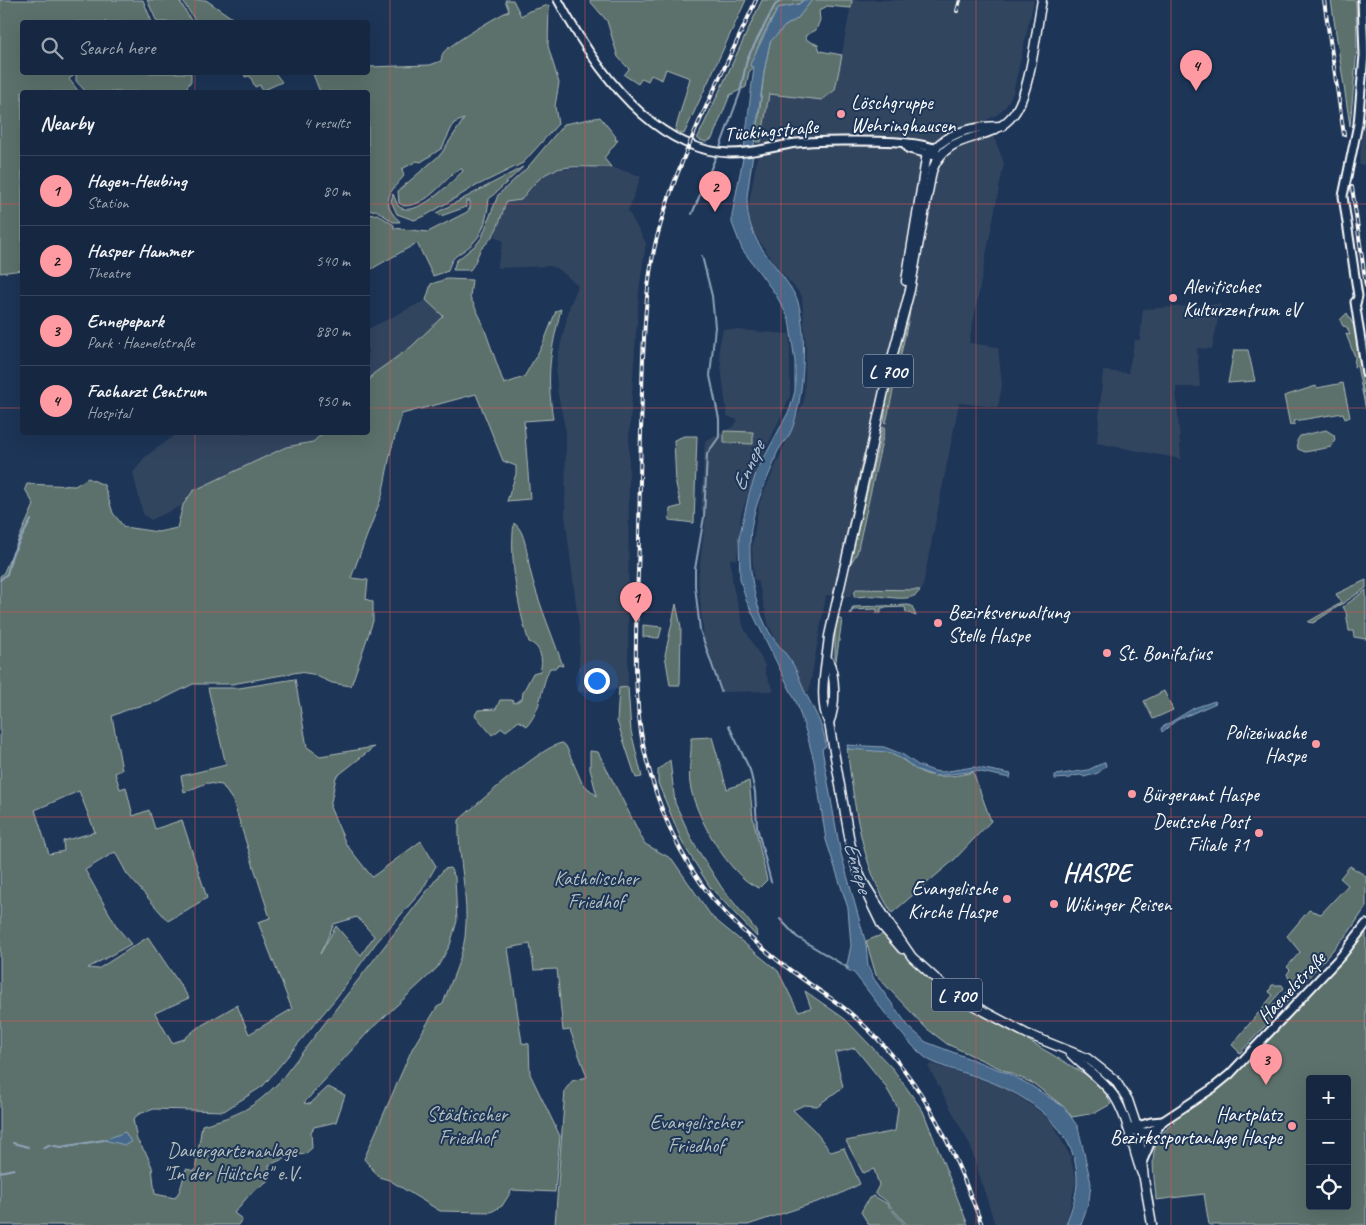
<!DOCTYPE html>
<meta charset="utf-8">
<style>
:root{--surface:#162841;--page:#1f3048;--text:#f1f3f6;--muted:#9ea6b1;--line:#35445a;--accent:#ff9aa2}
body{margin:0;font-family:Caveat,sans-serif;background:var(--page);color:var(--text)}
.controls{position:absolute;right:15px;bottom:15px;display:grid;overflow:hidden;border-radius:5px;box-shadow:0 5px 20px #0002}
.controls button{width:45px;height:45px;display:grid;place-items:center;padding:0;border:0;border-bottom:1px solid var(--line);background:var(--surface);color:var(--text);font:25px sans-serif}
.you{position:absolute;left:596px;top:680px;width:18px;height:18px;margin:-12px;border:4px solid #fff;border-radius:50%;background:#1a73e8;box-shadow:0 0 0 8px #1a73e833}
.badge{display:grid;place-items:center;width:32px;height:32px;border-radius:50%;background:var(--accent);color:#111;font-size:16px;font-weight:700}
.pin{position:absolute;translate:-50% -41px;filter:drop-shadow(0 1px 2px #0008)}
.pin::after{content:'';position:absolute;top:26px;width:18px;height:15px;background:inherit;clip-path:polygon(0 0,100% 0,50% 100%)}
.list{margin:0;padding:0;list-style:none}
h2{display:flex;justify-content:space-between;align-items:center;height:65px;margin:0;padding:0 20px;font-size:21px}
h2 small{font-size:16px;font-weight:400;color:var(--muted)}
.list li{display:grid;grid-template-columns:32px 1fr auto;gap:15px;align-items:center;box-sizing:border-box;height:70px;padding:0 20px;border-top:1px solid var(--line)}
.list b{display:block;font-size:19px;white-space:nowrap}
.list p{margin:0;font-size:16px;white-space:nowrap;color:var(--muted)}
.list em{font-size:16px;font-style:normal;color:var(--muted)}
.icon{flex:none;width:28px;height:28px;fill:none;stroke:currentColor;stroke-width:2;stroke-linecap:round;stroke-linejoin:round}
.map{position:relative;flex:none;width:1366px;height:1225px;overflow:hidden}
.search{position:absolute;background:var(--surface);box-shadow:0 5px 20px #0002;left:20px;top:20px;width:350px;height:55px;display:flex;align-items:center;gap:12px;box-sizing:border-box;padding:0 18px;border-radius:5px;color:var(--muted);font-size:19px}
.panel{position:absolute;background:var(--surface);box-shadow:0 5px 20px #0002;left:20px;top:90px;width:350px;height:345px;border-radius:5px}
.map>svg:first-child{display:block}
.built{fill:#33455f;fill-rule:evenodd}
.green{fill:#5b716c;stroke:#adb8b6;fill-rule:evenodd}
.water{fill:#44688b;stroke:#8fa4b9}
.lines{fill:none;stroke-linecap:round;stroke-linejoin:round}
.stream{stroke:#8fa4b9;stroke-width:2}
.secondary-casing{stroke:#fff;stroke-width:11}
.primary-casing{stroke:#fff;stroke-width:11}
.secondary{stroke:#1d3557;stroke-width:7}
.primary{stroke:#1d3557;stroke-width:8}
.rail-casing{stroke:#fff;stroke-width:4}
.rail{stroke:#1d3557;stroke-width:2;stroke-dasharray:5.5;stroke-linecap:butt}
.grid{fill:none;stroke:#de5353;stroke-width:1;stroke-opacity:0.55}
.poi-dot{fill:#ff9aa2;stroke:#1d3557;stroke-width:2}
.labels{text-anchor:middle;stroke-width:4;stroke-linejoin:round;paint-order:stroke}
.shield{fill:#1d3557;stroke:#bbc2cd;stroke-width:1}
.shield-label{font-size:19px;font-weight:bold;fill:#fff}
.poi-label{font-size:20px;fill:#fff;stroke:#1d3557;text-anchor:start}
.street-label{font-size:20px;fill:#fff;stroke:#1d3557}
.park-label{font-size:20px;fill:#b5bfbd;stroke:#1d3557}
.water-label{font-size:21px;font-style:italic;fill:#b4c3d1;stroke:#1d3557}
.district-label{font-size:25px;font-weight:bold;letter-spacing:1px;fill:#fff;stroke:#1d3557}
</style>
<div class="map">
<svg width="1366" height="1225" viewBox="0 0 1366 1225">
<rect width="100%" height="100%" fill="#1d3557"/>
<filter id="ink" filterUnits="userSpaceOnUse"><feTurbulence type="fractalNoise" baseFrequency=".02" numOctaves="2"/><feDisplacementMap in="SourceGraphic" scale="10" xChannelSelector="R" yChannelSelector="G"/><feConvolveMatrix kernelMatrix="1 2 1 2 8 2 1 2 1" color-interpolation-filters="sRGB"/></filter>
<g filter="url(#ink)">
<g class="built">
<path d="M852,0H1034L1013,93L1006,106L998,114L987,120L1004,163L969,343L998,347L1002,385L998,407L959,403L922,590L854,589L851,597L826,595L809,691L806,693L795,666L779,646L769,626L758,581L754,579L752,548L759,504L804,401L806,348L802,296L776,266L751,228L748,208L769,93L822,100L835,90ZM914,284L909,317L886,423L884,422ZM883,428H885L857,553L850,565Z"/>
<path d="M1366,96V165H1359L1366,97Z"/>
<path d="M611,167L641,176L628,211L646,243L639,291L629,437L628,687L604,691L578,692L580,636L565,515L566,432L558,395L556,375L558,356L570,305L578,286L560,270L551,266L497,268L503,241L494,236L506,201L521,200L539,178L550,170Z"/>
<path d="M426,300L443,316L411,347L368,383V329Z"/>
<path d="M1221,304L1212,349L1197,348L1200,387H1176L1181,459L1097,443L1103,371L1128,373L1135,340H1140L1143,309Z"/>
<path d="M723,329L790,334V396L753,478L741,515L737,559H730L733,587L744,628L765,665V672L774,691L723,692L704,639L698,580L706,515L701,511L705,441L733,427L738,420L727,416L719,348Z"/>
<path d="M178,433H323L313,442L286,447L193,491L183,505L151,520L143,514L133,473L145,457Z"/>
<path d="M932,1064L1002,1086L1034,1107L1052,1122L1070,1156L1076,1180L1066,1225H995L970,1145L928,1066Z"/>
</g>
<g class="green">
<path d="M0,0H143L152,22H22V72L191,73V81L184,92H86L76,81V74L69,79L79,92H22V270L0,273Z"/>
<path d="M147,0H179L192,22H157Z"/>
<path d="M182,0H206L238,22H196Z"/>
<path d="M505,0H513L521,16L529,11L549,5L548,46L559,83L555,106L558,124L523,163L474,187L425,216L414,220L397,214L391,201L393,194L398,206C416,220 450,183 463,171L461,168C442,180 430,205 404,206L399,203L398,191L441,154L464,119L454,123L442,148L421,162L417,161L402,169L404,176C394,188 381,198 393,214C395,218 399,219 400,222H393L376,210L368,211V92H320L313,74L368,72V67L430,65L441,61C441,61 442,54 443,53C447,46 502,13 509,11Z"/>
<path d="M589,0H746L684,134L675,131L690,78L666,69L662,80L651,75L648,81L642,78L638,84L624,75L629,69L618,57L607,21Z"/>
<path d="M762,0H804L799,4L778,8C771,21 751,53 754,67L749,72L746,87L730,95L712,139L706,142L697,139Z"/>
<path d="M812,0H852L851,8L827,6L819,11L820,20L816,30L805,36L807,40L818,45L820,51L842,55L835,90L822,100L769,94L761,142H756L764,72L770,42L785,26L797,19Z"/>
<path d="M1331,0H1356L1357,50L1350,126Z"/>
<path d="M244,73H275L282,82L262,91L260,85L255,87L250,76L245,77Z"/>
<path d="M600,117L616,137L615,140H618L604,158L611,167C565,168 550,159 521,200L506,202C499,223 498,233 481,249C478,253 476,263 470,270H453L456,261L477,244L482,237L498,195L528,167L564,124Z"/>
<path d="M523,167L489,199C487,215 485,231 473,243C461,255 452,253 448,271L433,276L417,243L368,271V215L377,214L394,225V228L428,232L467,212L470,208V201H466V207L441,216L436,213Z"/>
<path d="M447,279L472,280L470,297L481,319L504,384L524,377L543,344L556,311L561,309C550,354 546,373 553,419L524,421L530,499L507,501L516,474V466L503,461L476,394L402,414L391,450L382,496L351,578L368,580L366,599L373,602V621L351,686L332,683L312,674L299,672L232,684H193L157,702L131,708L112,716L122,770L115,773L120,789L126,787L133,816L149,810L155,829L182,820L207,898L168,921L127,874L115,852L85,870L117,927L131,944L88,968L98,969L148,937L189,998L155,1013L172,1043L184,1039L197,1028L237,1005L249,1034L292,1009L258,922L270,918L233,801L222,785L207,783L184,792L181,776L226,765L208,688H239L295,679L307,747L320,756L374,747L336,777L330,807L346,844L372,877L421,841L436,866L421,892L376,943L336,998L263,1086L224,1111L154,1109L139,1114L133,1119L137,1140L147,1155L152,1167L155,1194L175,1198L180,1190L186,1169L195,1171L202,1125C239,1115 253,1109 280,1081L444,869L450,868L455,877L457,921L450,945L437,968L369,1031L304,1103L310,1104L328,1087L345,1095L336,1122L314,1127L311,1132L312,1148L305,1154L290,1156L269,1165L270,1179L250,1194L234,1213L242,1219L238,1225H0V576L3,574L34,505L25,489L27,484L75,486L88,478L104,485L113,513L124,527L158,532L177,528L183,505L193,491L286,447L313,442L323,433L368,432V383L373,374L411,347L443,316L426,300L431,284ZM79,791L95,832L63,841L64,851L49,854L35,810ZM357,917L374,936L361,955L336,926L320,954L334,924Z"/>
<path d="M914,283L909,317L886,423L884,422L889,381Z"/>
<path d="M1347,313L1355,328L1366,410L1357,366L1354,367L1355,357L1346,334L1350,335L1347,327L1343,326L1340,320Z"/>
<path d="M1234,350H1248L1255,381L1228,383Z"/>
<path d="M1343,383L1350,417L1345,419L1343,413L1294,421L1295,424L1290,425L1284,396L1316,386L1317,388Z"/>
<path d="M883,427L885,428L857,553L849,566Z"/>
<path d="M1326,430L1334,435L1335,440L1331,447L1305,452L1298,449L1297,441L1300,436Z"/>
<path d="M724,431L753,432V444L724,443Z"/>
<path d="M684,436H697L694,523L669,520L670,509L681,506L676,484L674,440Z"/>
<path d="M864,453L866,454L835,594L834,593Z"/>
<path d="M514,523C526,531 527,556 530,570C538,602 552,634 563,666L558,665L555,668H550C540,687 543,707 527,726L519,721L506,731L502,728L492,735L475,715L478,710L496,709L500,700H512L514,703L522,699L523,692L533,673L540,671C544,660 540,645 529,642C518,609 509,558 514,523Z"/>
<path d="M1366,580V588L1313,623L1308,622L1341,603L1336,594Z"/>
<path d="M857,589L920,590C914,603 890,597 878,596C870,595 862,597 854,597L855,590Z"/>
<path d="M1366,590V639L1354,637L1353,631H1349L1346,612L1343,607Z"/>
<path d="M676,604L681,627L680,685H670L665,655Z"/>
<path d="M908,605L912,606L916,616L906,612L905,607L881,608V613H877V609L852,610V614H850L853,607Z"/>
<path d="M838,618L842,620L835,668V631Z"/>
<path d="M643,625L662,627L659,638L643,637Z"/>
<path d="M628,687L631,731L642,777L636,778L617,721L619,688Z"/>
<path d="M1164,691L1173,710L1153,719L1144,701Z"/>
<path d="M712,737L727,789L749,781L753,818L767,880L759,888C730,878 694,814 690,784C688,769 692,753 691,738Z"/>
<path d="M562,743L566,746L582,783L597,796L590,769V751L598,752L645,844L672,859L712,917L778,971L798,1011L811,1008L805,991L845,1019L893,1069L923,1111L968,1225H907L885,1200L875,1193L879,1185L874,1169L863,1173L846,1141L895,1131L898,1108L884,1084L855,1048L835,1053L843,1087L817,1106L804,1105L793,1110L814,1130L831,1152L844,1148L860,1184L838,1195L748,1225H555L565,1090L572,1081L587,1077L570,1030L563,1031L557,969L534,970L530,944L508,948L522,1043L529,1044L530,1074L560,1136L555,1192L512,1190L502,1206L491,1212L440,1211L389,1180L379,1177L364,1159L412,1049L437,1007L443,1004C450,983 462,959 465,937C470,898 457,859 459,820C477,804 542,746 562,743Z"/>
<path d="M847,749C864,745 888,750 903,760C911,765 917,771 926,774C941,778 958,776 973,772L991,821L954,860L892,913C860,864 855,806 847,749Z"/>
<path d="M670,760L675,803L694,844L722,888L756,930L757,937L710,887L683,844L658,783V770Z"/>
<path d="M1350,866L1366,876V907L1349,932L1298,989L1289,979L1287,974L1290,970L1287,967L1300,952L1287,936L1309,910L1321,914L1348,885L1340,878Z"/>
<path d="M1366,933V1225H1209L1204,1194L1156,1200C1154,1165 1145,1146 1174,1122L1173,1120L1235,1075ZM1310,1079H1347V1206H1310Z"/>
<path d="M884,934L938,987L1095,1080L1104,1090L1111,1104L1095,1113L1072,1117L1064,1107L1034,1084L947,1044L926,1028L876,975L866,941Z"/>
<path d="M1272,985H1282L1284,988L1269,1005L1268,1011L1273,1017L1240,1053L1232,1045L1273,995L1269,992Z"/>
<path d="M1286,992L1294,994L1278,1011L1274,1012L1272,1006Z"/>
<path d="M874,1196L886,1203L905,1225H869L861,1212L869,1198Z"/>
</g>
<g class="water">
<path d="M804,0H812L797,19L785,26L770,42L764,72L747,197C746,246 777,260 797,299C808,330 804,399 792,429C789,438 782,443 778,451C775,456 775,461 773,465C762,491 751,512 750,541C749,569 753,600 766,626C773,641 786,652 794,666C798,674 801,682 804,690C813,708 824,726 826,746L822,749L840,850L866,944L868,966L874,979L909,1027L926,1042L1005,1072L1030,1085L1064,1107L1078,1127L1091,1183L1089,1201L1081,1225H1066C1071,1210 1078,1193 1077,1177C1076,1128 1027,1095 986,1080C968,1073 946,1069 929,1060C909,1048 871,994 854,973L846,969L851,946L848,908L826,840L814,761L807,735L797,704L746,600L740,579L739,538L749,494L756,473L790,409L795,391V362L789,319L776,295L742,249L732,223V215L743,158L754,67L750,66L751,62L778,8L799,4Z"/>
<path d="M1215,701L1216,703L1177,720L1162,732L1161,728L1194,708Z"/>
<path d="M847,745L884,747L902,754L918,765L934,771L942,772L974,767L1011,774L1010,778L976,771L935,776L915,769L904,760L887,752L848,749Z"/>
<path d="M1105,762L1106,766L1098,773L1084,777L1081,775L1072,776L1071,778L1055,779V775L1088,770Z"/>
<path d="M125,1132L131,1142L125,1145L104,1140Z"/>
</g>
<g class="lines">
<g class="stream">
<path d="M719,150L740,93L747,59L775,5L782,0"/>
<path d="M692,214L717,154"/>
<path d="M702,256L712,296L715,327L710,376L719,419V437L707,454L704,517L695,569V586L700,630L721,691"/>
<path d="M0,580L7,574L12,555L31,520"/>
<path d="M729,726L750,770L755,792L757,827L771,882"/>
<path d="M780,919L797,937L848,968"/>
<path d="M13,1143L28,1147"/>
<path d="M43,1148L49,1145L61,1147L104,1140"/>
<path d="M0,1172L14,1169"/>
</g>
<defs>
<g id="secondary">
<path d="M558,0C592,63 651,151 730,153C751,153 770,148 790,144C807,141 826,141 843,141C870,141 909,140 934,148L936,152"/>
<path d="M905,144L909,149L933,155"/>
<path d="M1355,302L1366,373"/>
<path d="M1356,304L1358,296L1343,196L1358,124L1364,55L1362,0"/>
<path d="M1128,1129L1151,1122L1163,1121"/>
<path d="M1135,1131L1147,1132L1157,1128"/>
<path d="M1143,1160L1155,1132L1163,1121L1213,1088L1230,1074L1342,955L1366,924"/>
</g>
<g id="primary">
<path d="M1042,0C1036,29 1031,93 1013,115C988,146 948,128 932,171L910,290L888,373L829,636C827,660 817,701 829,723L850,842L856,866L862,880L890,925L912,957L945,987L967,1002L1027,1034L1087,1058L1115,1080L1128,1100L1139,1133L1144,1179L1152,1225"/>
<path d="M906,281L926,159C943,133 971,126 1002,126"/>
<path d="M828,660C836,675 836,707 829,723"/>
<path d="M868,897L882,926L902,949"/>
<path d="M1069,1052C1083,1067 1102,1079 1114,1096C1129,1119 1132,1149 1142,1174"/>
</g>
</defs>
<use href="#secondary" class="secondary-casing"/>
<use href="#primary" class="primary-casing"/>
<use href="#secondary" class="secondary"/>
<use href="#primary" class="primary"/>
<defs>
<g id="rail">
<path d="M756,0C721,79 677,156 656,241C647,279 645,318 643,357C641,417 640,476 639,536C638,604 630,682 644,749C656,803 677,854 712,898C739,930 770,956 804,980C819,991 835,1000 849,1012C920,1072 950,1140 982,1225"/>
<path d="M1324,0L1344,135"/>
<path d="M957,11L960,0"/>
<path d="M1352,187L1366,286"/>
</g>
</defs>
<use href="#rail" class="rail-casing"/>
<use href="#rail" class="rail"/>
</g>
</g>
<path class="grid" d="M195,0V22M390,0V1225M585,0V1225M781,0V1225M976,0V1225M1171,0V1225M195,72V92M0,204H22M368,204H1366M0,408H22M368,408H1366M195,432V1225M0,612H1366M0,817H1366M0,1021H1366"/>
<g class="poi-dot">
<circle cx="841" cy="114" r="5"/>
<circle cx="1173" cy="298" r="5"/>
<circle cx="938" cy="623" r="5"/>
<circle cx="1107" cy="653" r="5"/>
<circle cx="1316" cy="744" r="5"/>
<circle cx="1132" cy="794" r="5"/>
<circle cx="1259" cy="833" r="5"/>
<circle cx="1007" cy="899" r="5"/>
<circle cx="1054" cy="904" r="5"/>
<circle cx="1292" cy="1126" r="5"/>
</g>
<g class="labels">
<g class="shield">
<rect x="863" y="354.5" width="50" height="33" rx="4"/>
<rect x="932" y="978.5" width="50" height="33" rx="4"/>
</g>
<g class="shield-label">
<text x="888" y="378">L 700</text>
<text x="957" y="1002">L 700</text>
</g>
<g class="poi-label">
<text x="851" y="109">Löschgruppe<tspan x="851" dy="23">Wehringhausen</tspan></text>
<text x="1183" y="293">Alevitisches<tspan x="1183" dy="23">Kulturzentrum eV</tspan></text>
<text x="948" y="619">Bezirksverwaltung<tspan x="948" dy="23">Stelle Haspe</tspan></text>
<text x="1117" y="660">St. Bonifatius</text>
<text x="1306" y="739" text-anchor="end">Polizeiwache<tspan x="1306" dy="23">Haspe</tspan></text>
<text x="1142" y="801">Bürgeramt Haspe</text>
<text x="1249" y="828" text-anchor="end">Deutsche Post<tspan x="1249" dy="23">Filiale 71</tspan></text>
<text x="997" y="895" text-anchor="end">Evangelische<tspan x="997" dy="23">Kirche Haspe</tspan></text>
<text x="1064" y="911">Wikinger Reisen</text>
<text x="1282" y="1121" text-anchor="end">Hartplatz<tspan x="1282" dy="23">Bezirkssportanlage Haspe</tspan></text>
</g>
<g class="street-label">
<text transform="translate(771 130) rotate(-5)" y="7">Tückingstraße</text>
<text transform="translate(1291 987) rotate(-47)" y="7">Haenelstraße</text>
</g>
<g class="park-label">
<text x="596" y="885">Katholischer<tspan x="596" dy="23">Friedhof</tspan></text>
<text x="467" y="1121">Städtischer<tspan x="467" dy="23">Friedhof</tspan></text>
<text x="696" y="1129">Evangelischer<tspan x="696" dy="23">Friedhof</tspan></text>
<text x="232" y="1157">Dauergartenanlage<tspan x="232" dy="23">"In der Hülsche" e.V.</tspan></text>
</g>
<g class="water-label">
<text transform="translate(748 466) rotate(-65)" y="7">Ennepe</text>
<text transform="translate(858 867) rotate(73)" y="7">Ennepe</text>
</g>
<g class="district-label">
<text x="1097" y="881">HASPE</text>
</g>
</g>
</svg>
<div class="controls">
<button>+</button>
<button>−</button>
<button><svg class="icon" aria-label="locate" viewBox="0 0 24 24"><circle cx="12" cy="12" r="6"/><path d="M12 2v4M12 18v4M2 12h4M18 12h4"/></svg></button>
</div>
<div class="you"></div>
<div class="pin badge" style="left:636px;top:623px">1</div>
<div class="pin badge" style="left:715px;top:212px">2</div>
<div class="pin badge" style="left:1266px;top:1085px">3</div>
<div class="pin badge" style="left:1196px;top:91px">4</div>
<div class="search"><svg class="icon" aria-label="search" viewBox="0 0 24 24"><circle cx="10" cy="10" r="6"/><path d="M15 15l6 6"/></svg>Search here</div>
<section class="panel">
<h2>Nearby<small>4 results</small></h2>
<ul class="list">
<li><span class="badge">1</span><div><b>Hagen-Heubing</b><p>Station</p></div><em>80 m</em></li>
<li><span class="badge">2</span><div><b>Hasper Hammer</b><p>Theatre</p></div><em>540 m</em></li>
<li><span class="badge">3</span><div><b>Ennepepark</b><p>Park · Haenelstraße</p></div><em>880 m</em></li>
<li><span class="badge">4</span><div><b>Facharzt Centrum</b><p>Hospital</p></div><em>950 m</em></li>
</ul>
</section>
</div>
